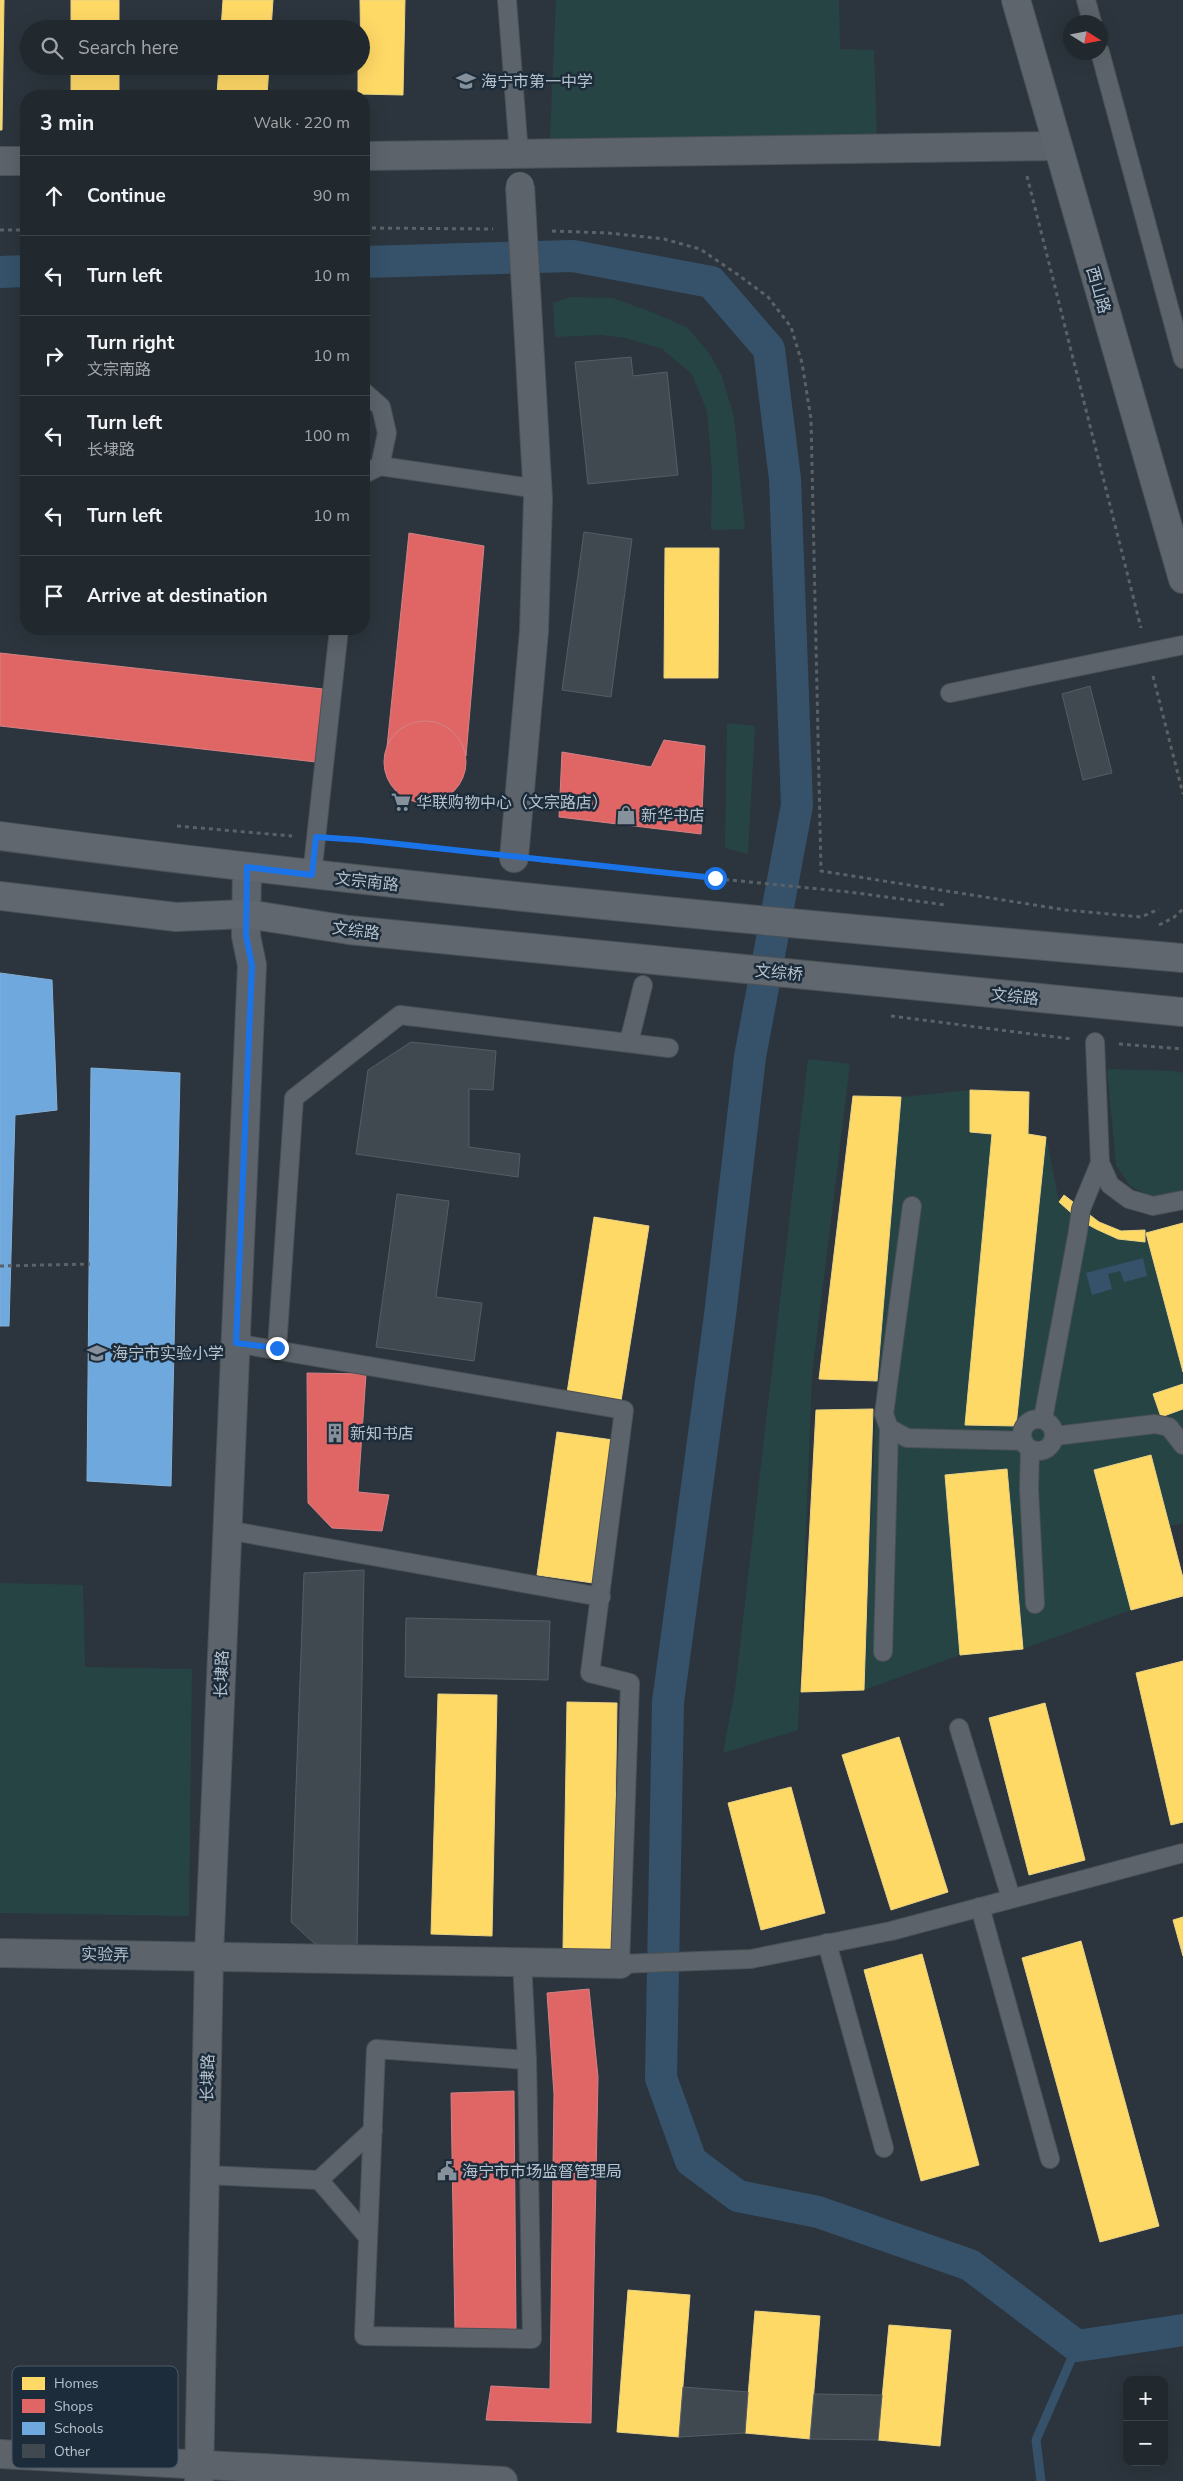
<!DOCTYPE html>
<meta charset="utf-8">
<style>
:root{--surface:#21282e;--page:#293036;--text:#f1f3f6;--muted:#a2a6aa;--line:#3e444a}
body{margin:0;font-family:"Nunito Sans","Noto Sans SC",sans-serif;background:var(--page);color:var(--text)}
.controls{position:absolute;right:15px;bottom:15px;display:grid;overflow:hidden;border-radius:10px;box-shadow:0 5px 20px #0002}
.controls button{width:45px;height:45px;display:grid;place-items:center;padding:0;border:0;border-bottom:1px solid var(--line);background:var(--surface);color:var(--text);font:25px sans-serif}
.compass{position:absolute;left:1063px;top:15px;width:45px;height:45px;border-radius:50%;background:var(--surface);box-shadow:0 5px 20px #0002;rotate:101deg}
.stop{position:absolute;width:15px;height:15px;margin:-11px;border:4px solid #1a73e8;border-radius:50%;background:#fff}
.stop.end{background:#1a73e8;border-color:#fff;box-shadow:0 1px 5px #0008}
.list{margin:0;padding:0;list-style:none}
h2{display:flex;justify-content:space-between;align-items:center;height:65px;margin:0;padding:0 20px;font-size:21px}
h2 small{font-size:16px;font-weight:400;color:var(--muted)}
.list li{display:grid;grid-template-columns:32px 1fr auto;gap:15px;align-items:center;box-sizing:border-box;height:80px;padding:0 20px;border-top:1px solid var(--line)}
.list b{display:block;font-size:19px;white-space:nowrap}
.list p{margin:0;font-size:16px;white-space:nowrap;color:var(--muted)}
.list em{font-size:16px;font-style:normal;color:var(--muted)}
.icon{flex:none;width:28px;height:28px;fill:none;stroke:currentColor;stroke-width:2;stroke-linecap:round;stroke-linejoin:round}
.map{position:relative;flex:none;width:1183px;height:2481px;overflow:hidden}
.search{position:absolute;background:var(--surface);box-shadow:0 5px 20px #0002;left:20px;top:20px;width:350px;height:55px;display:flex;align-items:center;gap:12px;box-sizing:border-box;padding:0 18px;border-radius:28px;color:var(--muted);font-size:19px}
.panel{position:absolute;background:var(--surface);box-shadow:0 5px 20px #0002;left:20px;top:90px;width:350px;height:545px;border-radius:20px}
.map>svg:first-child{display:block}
.green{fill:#274444}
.water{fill:#35526a}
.homes{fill:#ffd966;stroke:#e9d285}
.shops{fill:#e06666;stroke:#d38285}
.schools{fill:#6fa8dc;stroke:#84b0d8}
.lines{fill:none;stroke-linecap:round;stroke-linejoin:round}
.stream{stroke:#35526a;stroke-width:9}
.canal{stroke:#35526a;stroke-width:32}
.building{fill:#414950;stroke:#545c65}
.service-casing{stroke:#4a5157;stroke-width:20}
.minor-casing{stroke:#4a5157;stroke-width:30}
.tertiary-casing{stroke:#4a5157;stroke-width:30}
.secondary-casing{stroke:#4a5157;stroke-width:30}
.primary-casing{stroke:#4a5259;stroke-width:30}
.path{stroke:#5a6268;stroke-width:3;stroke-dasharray:4 4;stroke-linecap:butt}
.service{stroke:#5c636a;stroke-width:18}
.minor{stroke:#5c636a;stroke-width:28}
.tertiary{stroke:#5c636a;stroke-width:28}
.secondary{stroke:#60676f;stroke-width:28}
.primary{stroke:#5e656c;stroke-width:28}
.minor-bridge-casing{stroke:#4a5157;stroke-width:30;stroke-linecap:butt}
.minor-bridge{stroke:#5c636a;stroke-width:28}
.route{stroke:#1a73e8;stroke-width:6}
.labels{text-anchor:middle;stroke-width:5;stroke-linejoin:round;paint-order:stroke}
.poi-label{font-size:16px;fill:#b6c2ce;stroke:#1d2c3a;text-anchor:start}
.street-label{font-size:16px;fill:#b6c2ce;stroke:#1d2c3a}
.key{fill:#1d2c3a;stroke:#4b5966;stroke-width:1}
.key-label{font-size:14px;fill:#b6c2ce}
</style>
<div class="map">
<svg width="1183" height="2481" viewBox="0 0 1183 2481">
<rect width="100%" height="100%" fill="#2c353d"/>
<g class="green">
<path d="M556,0H839L840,49L874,50L877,137L550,138Z"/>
<path d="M571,297L613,298L654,313L688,328L709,353L722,376L734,417L745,529L711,530L712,473L707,411L692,374L662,349L626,338L600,335L555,337L553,303Z"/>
<path d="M727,723L755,726L748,854L725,848Z"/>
<path d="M808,1059L850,1064L812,1376L798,1730L723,1753L735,1689Z"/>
<path d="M1107,1069L1174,1071L1183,1073V1194L1167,1199L1149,1196L1130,1186L1116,1165Z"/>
<path d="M970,1090V1132L1028,1134L1046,1137L1059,1202C1092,1226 1103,1237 1145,1242V1230L1150,1232L1183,1223V1523L1170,1526L1183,1578V1596L1131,1610L1023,1649L960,1655L864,1690L877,1381L901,1097Z"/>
<path d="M0,1583L83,1585L85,1667L192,1669L189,1916L0,1913Z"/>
</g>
<path class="water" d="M1143,1258L1147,1276L1124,1282L1120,1271L1108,1274L1112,1289L1092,1295L1086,1273Z"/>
<g class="homes">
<path d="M0,0H4L2,130H0Z"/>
<rect x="71" y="0" width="48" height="29"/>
<path d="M223,0H273L271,29H221Z"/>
<path d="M360,0H405L403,95L358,94V66H361Z"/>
<rect x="71" y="66" width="48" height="30"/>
<path d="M219,66H269L267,96L217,94Z"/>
<path d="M665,548H719L718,678H664Z"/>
<path d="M970,1090L1029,1092L1028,1134L1046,1137L1016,1426L965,1425L992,1134L970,1132Z"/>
<path d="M853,1096L901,1097L877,1381L819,1379Z"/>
<path d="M1064,1195L1099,1222L1121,1231L1145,1230V1242L1118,1239L1096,1229L1078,1219L1059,1202Z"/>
<path d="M594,1217L649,1226L621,1401L567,1393Z"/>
<path d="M1183,1223V1372L1146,1233Z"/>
<path d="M1183,1384V1409L1161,1417L1153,1394Z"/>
<path d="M873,1409L864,1690L801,1692L816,1410Z"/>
<path d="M557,1432L613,1440L593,1583L537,1575Z"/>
<path d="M1151,1455L1183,1578V1596L1131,1610L1094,1470Z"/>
<path d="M1007,1469L1023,1649L960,1655L945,1475Z"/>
<path d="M1183,1661V1822L1171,1825L1136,1673Z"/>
<path d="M438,1694L497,1695L492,1936L431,1934Z"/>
<path d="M567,1702L617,1703L613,1949H563Z"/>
<path d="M1045,1703L1085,1860L1029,1875L989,1718Z"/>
<path d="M899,1737L948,1892L891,1910L842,1755Z"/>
<path d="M791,1787L825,1913L761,1930L728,1803Z"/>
<path d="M1183,1917V1956L1173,1920Z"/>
<path d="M1081,1941L1159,2226L1100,2242L1022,1958Z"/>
<path d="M922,1954L979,2165L921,2181L864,1970Z"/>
<path d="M628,2290L690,2295L679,2437L617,2432Z"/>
<path d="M755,2311L820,2316L810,2439L745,2433Z"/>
<path d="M889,2325L951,2330L940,2446L878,2440Z"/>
</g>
<g class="shops">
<path d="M409,533L484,546L466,756L462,744L455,734L445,726L434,722L410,724L400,729L387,747Z"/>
<path d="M0,653L323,689L316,762L0,726Z"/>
<circle cx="425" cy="762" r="41"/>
<path d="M664,740L705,746L701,834L559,817L562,752L651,767Z"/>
<path d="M307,1373L366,1374L358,1492L389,1495L382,1531L332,1528L308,1503Z"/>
<path d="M589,1989L598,2077L591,2423L486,2420L491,2386L550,2389L554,2094L547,1993Z"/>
<path d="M514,2091L516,2329L455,2331L451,2093Z"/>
</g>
<g class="schools">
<path d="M0,973L52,980L57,1110L15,1115L9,1326H0Z"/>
<path d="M91,1068L180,1073L171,1486L87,1481Z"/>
</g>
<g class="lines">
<path class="stream" d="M1041,2481L1036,2440L1077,2346"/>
<g class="canal">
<path d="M364,262L573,256L711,282L769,349L785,479L797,805L750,1057L720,1315L668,1702L661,2078L691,2161L738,2196L818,2212L970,2265L1077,2346L1183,2330"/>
<path d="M0,272L26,271"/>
</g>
</g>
<g class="building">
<path d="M631,357L633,376L667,372L678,475L588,484L575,362Z"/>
<path d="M584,532L632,539L611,697L562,690Z"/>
<path d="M1090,686L1112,773L1083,780L1062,694Z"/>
<path d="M411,1042L496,1051L493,1090L469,1089V1147L520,1154L518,1177L356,1154L368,1070Z"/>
<path d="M397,1194L449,1201L436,1297L482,1303L474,1361L376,1347Z"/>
<path d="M364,1570L357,1948L315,1944L291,1922L304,1573Z"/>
<path d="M406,1618L550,1621L548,1680L405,1677Z"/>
<path d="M683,2387L748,2392L745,2433L679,2437Z"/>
<path d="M814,2394L882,2395L878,2440L810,2439Z"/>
</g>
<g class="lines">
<defs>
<g id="service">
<path d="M507,0L519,154"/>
<path d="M1086,0L1092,22"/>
<path d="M1100,52L1183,359"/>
<path d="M364,392L381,407L387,433L380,466"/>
<path d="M364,474L380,466L538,489"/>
<path d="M950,693L1183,645"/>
<path d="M312,875L339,629"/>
<path d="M629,1042L643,985"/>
<path d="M1095,1042L1100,1163L1110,1185L1129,1199L1153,1206L1183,1200"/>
<path d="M912,1206L884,1414L889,1428L907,1438L1023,1441"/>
<path d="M235,1343L624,1410L590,1673L630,1683L620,1964L751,1959L891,1931L1183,1853"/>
<path d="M277,1348L294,1098L400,1015L669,1048"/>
<circle cx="1038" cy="1435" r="16"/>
<path d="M1043,1419L1078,1231L1081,1209L1100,1163"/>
<path d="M1055,1436L1155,1424L1169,1427L1183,1445"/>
<path d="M1030,1449L1029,1489L1035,1604"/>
<path d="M227,1530L601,1597"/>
<path d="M883,1652L889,1428"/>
<path d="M959,1728L1011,1898"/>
<path d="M980,1907L1050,2159"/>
<path d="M827,1943L884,2148"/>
<path d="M522,1961L527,2060"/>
<path d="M376,2049L527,2060L532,2339L364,2336Z"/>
<path d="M205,2175L319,2180L373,2130"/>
<path d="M319,2180L368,2237"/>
</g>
<g id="minor">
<path d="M364,156L1057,146"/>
<path d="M0,161H26"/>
<path d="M514,858L534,631L538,499L528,323"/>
<path d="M0,1953L620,1964"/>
</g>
<g id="tertiary">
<path d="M0,2454L503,2481"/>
<path d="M199,2481L209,1955L252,965L246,936L247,867"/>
</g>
<g id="secondary">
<path d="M0,836C393,888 788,924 1183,958"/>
<path d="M0,896L176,917L247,914L349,930L1183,1012"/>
</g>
<path id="primary" d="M1016,0L1183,579"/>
</defs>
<use href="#service" class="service-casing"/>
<use href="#minor" class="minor-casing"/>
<use href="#tertiary" class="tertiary-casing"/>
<use href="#secondary" class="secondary-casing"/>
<use href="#primary" class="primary-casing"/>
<g class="path">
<path d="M1027,176L1141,628"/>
<path d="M364,228L493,229"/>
<path d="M0,230H26"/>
<path d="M552,231L608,233L664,239L700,249L737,274L768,297L791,327L802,363L811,419L821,871L1066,910L1141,917L1159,909"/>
<path d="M1153,676L1183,794"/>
<path d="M177,826L292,836"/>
<path d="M341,839L484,854"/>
<path d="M542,861L849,892L946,905"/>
<path d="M1159,925L1173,918L1183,909"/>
<path d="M891,1016L1071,1039"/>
<path d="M1119,1044L1183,1049"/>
<path d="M0,1266L90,1264"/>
</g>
<use href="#service" class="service"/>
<use href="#minor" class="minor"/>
<use href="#tertiary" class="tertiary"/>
<use href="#secondary" class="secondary"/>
<use href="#primary" class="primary"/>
<defs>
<path id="minor-bridge" d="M520,186L528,323"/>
</defs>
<use href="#minor-bridge" class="minor-bridge-casing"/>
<use href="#minor-bridge" class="minor-bridge"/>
</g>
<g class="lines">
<path class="route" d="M277,1348L236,1343L252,965L246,936L247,867L312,875L316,837L361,840L715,878"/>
</g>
<defs>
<symbol id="school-bare" viewBox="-9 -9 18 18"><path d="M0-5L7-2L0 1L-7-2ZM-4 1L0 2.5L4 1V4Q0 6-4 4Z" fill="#86919b" stroke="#1d2c3a" stroke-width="2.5" paint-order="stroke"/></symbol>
<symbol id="supermarket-bare" viewBox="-9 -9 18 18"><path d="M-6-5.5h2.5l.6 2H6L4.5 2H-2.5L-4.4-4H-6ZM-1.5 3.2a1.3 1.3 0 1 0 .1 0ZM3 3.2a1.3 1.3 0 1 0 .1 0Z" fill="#86919b" stroke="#1d2c3a" stroke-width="2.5" paint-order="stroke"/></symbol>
<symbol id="shop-bare" viewBox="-9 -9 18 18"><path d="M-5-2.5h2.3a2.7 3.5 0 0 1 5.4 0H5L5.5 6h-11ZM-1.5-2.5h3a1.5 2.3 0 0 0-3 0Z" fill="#86919b" stroke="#1d2c3a" stroke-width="2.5" paint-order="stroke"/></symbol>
<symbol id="building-bare" viewBox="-9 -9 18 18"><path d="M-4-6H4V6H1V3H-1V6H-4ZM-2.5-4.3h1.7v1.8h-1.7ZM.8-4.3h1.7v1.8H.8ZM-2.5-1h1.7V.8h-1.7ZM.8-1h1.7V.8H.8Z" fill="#86919b" stroke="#1d2c3a" stroke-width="2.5" paint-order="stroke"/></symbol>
<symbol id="civic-bare" viewBox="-9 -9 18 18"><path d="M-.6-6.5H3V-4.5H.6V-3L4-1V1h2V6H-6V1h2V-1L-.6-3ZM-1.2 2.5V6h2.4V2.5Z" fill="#86919b" stroke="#1d2c3a" stroke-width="2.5" paint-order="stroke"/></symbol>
</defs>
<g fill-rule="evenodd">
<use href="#school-bare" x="452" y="67" width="28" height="28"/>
<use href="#supermarket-bare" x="387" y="788" width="28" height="28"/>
<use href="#shop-bare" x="612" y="801" width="28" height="28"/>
<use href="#school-bare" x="83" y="1339" width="28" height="28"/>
<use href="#building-bare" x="321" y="1419" width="28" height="28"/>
<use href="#civic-bare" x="433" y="2157" width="28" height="28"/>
</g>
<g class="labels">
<g class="poi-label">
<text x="481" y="87">海宁市第一中学</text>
<text x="416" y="808">华联购物中心（文宗路店）</text>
<text x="641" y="821">新华书店</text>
<text x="112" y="1359">海宁市实验小学</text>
<text x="350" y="1439">新知书店</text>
<text x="462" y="2177">海宁市市场监督管理局</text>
</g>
<g class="street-label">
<text transform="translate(1099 290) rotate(74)" y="6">西山路</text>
<text transform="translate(367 881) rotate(6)" y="6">文宗南路</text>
<text transform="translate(356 930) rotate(7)" y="6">文综路</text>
<text transform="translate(779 972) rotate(5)" y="6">文综桥</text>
<text transform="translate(1015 996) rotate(6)" y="6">文综路</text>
<text transform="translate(221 1674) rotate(-88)" y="6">长埭路</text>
<text transform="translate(105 1954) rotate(1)" y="6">实验弄</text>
<text transform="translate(207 2078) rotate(-89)" y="6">长埭路</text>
</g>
</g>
<rect x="12" y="2366" width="166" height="102" rx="8" class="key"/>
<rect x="22" y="2377" width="23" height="13" fill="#ffd966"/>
<rect x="22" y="2399" width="23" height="14" fill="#e06666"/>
<rect x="22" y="2422" width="23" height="13" fill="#6fa8dc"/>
<rect x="22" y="2444" width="23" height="14" fill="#414950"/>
<g class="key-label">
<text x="54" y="2388">Homes</text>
<text x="54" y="2411">Shops</text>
<text x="54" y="2433">Schools</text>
<text x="54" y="2456">Other</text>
</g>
</svg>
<div class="controls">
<button>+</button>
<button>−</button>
</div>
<svg class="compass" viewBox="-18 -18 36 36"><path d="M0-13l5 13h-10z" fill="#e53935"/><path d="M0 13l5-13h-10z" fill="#a2a6aa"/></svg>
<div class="stop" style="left:715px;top:878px"></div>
<div class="stop end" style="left:277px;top:1348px"></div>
<div class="search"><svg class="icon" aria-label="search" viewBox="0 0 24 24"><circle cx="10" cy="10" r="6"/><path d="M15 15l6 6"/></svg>Search here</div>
<section class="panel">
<h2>3 min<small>Walk · 220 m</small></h2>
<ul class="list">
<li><svg class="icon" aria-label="ahead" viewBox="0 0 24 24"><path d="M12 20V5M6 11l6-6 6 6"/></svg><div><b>Continue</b></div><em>90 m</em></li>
<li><svg class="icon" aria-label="left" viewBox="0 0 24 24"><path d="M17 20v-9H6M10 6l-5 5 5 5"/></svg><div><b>Turn left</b></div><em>10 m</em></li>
<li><svg class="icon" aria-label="right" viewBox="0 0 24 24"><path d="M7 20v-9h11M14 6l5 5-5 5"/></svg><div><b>Turn right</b><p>文宗南路</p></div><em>10 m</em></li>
<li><svg class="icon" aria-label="left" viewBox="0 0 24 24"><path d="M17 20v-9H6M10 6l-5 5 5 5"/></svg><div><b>Turn left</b><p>长埭路</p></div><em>100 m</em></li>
<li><svg class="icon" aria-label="left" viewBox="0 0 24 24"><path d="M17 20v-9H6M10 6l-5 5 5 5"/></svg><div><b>Turn left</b></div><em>10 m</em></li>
<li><svg class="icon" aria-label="arrive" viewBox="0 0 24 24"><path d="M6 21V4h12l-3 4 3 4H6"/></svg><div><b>Arrive at destination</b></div></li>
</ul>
</section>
</div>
